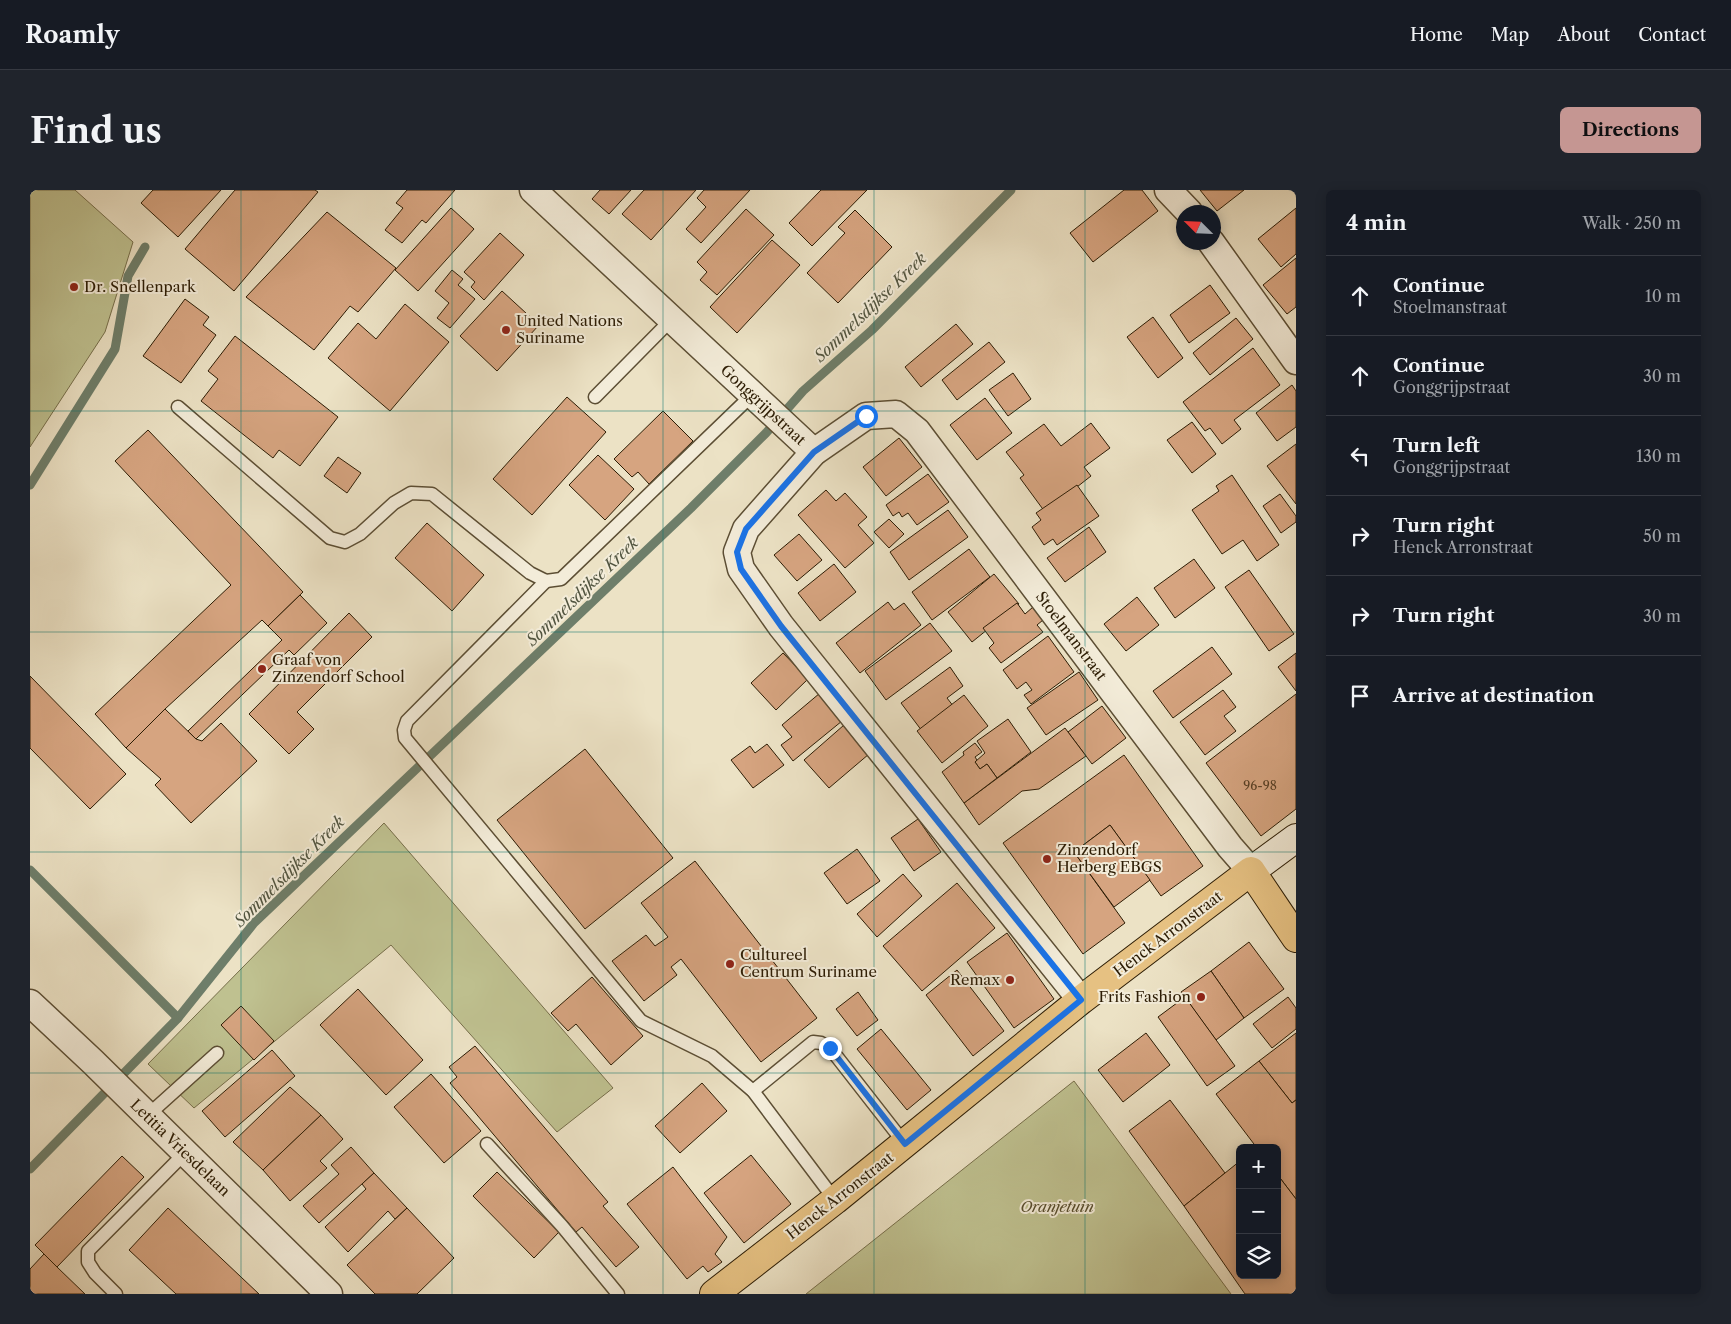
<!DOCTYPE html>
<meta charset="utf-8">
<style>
:root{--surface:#171b24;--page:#20242c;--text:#f1f3f6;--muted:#9ea1a6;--line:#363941;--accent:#c59692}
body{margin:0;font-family:"Libre Caslon Text",serif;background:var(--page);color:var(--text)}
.controls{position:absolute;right:15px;bottom:15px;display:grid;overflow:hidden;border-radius:8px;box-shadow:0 2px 12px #0003}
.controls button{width:45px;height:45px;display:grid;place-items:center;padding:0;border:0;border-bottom:1px solid var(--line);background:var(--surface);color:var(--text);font:25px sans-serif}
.compass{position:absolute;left:1146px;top:15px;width:45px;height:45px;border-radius:50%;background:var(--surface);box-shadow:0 2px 12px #0003;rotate:294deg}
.stop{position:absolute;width:15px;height:15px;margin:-11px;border:4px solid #1a73e8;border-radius:50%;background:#fff}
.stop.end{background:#1a73e8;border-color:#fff;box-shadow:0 1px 5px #0008}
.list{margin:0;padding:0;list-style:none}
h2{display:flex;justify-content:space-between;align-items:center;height:65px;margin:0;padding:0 20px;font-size:21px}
h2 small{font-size:16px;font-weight:400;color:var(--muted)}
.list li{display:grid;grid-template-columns:32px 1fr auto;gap:15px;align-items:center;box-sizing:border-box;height:80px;padding:0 20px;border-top:1px solid var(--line)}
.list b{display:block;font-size:19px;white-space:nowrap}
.list p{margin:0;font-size:16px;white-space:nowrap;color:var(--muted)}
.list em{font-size:16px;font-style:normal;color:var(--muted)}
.icon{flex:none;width:28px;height:28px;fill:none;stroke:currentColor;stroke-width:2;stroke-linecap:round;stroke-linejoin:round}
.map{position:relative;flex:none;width:1266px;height:1104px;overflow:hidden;border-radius:8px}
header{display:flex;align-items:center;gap:30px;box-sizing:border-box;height:70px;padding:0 25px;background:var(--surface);border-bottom:1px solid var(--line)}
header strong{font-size:24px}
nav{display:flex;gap:28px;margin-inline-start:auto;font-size:18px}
.intro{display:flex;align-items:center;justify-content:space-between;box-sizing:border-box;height:120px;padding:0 30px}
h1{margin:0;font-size:35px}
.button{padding:12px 22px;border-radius:8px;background:var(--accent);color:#111;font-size:18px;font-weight:700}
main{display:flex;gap:30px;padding:0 30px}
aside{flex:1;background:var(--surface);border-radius:8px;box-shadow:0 2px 12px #0003}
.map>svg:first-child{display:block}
.green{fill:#bfc190;stroke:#766e4a}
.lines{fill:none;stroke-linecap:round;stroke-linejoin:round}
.stream{stroke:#6e7e6a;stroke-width:9}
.building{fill:#d6a480;stroke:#2c1c04}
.service-casing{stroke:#5c4e34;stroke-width:15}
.minor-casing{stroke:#5c4e34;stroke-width:29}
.secondary-casing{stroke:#2c1c04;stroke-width:30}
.primary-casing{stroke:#2c1c04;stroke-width:30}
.service{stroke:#f3ecd9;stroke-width:12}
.minor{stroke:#f3ecd9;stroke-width:26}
.secondary{stroke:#f3ecd9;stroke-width:28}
.primary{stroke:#e6c182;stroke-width:28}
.route{stroke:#1a73e8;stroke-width:6}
.grid{fill:none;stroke:#0f766e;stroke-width:1;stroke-opacity:0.55}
.poi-dot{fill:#8f2418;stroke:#f3ecd9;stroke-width:2}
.labels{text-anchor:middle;stroke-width:4;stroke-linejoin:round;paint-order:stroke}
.number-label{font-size:12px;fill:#563e23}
.poi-label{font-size:15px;fill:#2c1c04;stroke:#f3ecd9;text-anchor:start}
.street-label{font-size:15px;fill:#2c1c04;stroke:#f3ecd9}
.park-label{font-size:15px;font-style:italic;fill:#584e2e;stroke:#f3ecd9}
.water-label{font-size:16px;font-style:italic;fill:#525540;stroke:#f3ecd9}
</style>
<header>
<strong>Roamly</strong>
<nav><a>Home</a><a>Map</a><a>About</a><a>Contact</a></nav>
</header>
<div class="intro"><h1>Find us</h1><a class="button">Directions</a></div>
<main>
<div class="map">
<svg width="1266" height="1104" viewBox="0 0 1266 1104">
<rect width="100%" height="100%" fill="#ece2c5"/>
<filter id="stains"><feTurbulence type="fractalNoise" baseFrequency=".004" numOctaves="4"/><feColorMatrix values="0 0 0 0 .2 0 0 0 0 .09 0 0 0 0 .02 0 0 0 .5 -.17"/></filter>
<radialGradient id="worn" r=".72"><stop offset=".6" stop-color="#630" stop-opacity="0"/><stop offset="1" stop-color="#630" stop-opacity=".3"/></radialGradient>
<g class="green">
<path d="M0,0H45L103,52L75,142L0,257Z"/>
<path d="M354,633L583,898L527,942L361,755L164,918L118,874Z"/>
<path d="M1044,891L1201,1104H776Z"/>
</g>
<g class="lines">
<g class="stream">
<path d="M0,295L85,159L98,86L115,57"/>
<path d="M0,680L148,828"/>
<path d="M0,979L148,828L224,733L661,318L736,243L773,201L842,140L981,0"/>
</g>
</g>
<g class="building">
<path d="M123,0H191L148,47L111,13Z"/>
<path d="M205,0H285L288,2L204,101L155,59Z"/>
<path d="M377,0H425L396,33L392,30L372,53L355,40L373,18L366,13Z"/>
<path d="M570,0H601L579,24L562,9Z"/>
<path d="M614,0H666L621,50L592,24Z"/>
<path d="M674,0H720L671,53L656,39L676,17L667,8Z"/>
<path d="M791,0H837L782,56L759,33Z"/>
<path d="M1094,0H1112L1128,21L1063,72L1040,43Z"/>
<path d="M1170,0H1214L1187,21Z"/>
<path d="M421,18L444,39L388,101L365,80Z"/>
<path d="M1266,18V64L1251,77L1228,49Z"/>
<path d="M716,19L744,45L687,105L670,90L677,82L667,72Z"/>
<path d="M825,20L862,57L808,113L777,83L815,43L808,37Z"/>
<path d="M297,22L366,78L328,122L320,116L284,160L216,107Z"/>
<path d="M470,43L494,65L454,110L441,97L445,92L434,82Z"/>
<path d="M742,50L770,75L707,143L680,117Z"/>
<path d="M1266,68V117L1257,124L1233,95Z"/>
<path d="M422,80L433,89L428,95L445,109L420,138L407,128L419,113L405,101Z"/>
<path d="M1180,95L1200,123L1159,153L1140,125Z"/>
<path d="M472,101L509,135L467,181L430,146Z"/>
<path d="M155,109L179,127L173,135L186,145L151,193L113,166Z"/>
<path d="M375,114L419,152L360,221L298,168L328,133L346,149Z"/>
<path d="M1123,127L1153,168L1128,188L1097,147Z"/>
<path d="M1206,128L1223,149L1180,185L1163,163Z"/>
<path d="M926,134L943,154L891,197L875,177Z"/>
<path d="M205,146L308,227L270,276L249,260L243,268L171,211L188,189L178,181Z"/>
<path d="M959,152L975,172L927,210L912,190Z"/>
<path d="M1223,158L1250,195L1204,230L1211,239L1192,254L1180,238L1175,241L1153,212Z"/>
<path d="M983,183L1001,209L978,226L959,200Z"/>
<path d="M1262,195L1266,201V237L1247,251L1226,223Z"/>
<path d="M537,207L576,242L502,325L463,289Z"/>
<path d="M955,208L982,243L947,270L920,235Z"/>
<path d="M633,221L663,251L619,294L608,282L602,287L584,269Z"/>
<path d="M1162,232L1186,264L1162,283L1137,250Z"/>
<path d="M1061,233L1080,258L1054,277L1061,286L1015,322L990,288L994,285L976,262L1014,234L1031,256Z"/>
<path d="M118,240L273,402L238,436L232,430L135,519L96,558L65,524L201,395L85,271Z"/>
<path d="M869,248L892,277L856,306L833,277Z"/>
<path d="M1266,254V314L1237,276Z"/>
<path d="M568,265L604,299L575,330L539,295Z"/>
<path d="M308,267L331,283L317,303L294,286Z"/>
<path d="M898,284L919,312L887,335L878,323L872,327L869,322L863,326L856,315Z"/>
<path d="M1202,285L1249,355L1227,371L1213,350L1192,364L1162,320L1189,301L1186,296Z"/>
<path d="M1047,295L1069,326L1027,355L1023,349L1014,355L1002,337L1011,330L1006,323Z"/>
<path d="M796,300L806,311L815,303L837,327L828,335L844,353L815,378L768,325Z"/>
<path d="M1250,304L1266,326V332L1251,343L1233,316Z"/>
<path d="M918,320L938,347L879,390L860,362Z"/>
<path d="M859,329L874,344L859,358L844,342Z"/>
<path d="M397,333L454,385L422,421L365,368Z"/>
<path d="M1059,337L1076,362L1035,392L1017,368Z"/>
<path d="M769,344L792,370L767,391L744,365Z"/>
<path d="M939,359L960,387L902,430L882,402Z"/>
<path d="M1164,369L1185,398L1145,428L1124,398Z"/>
<path d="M804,374L826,402L790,431L768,403Z"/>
<path d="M1219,380L1264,444L1239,461L1195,397Z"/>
<path d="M964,384L989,414L942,452L918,422Z"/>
<path d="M270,405L297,433L264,465L259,460L166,549L158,541L252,450L238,436Z"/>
<path d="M1107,407L1129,435L1096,461L1074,434Z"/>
<path d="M858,412L864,420L874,413L891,435L830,483L806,453Z"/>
<path d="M987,413L995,424L1003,417L1013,430L1007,435L1013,442L971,473L959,458L964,453L953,438Z"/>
<path d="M319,423L342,447L267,522L284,539L259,564L219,524Z"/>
<path d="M900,433L922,461L856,510L835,481Z"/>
<path d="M1018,446L1044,482L1001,514L994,505L1002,500L996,492L987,499L973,480Z"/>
<path d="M1182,457L1202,484L1143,528L1123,501Z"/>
<path d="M753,463L778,489L746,520L721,493Z"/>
<path d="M1266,463V501L1248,477Z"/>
<path d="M920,477L933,496L917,508L924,517L892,541L871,513Z"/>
<path d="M1049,482L1068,510L1016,545L997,518Z"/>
<path d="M0,486L96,584L60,619L0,558Z"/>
<path d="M1193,500L1206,517L1194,526L1206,541L1175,565L1150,532Z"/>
<path d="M790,503L812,531L763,571L751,555L762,547L752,535Z"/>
<path d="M1266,504V619L1231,646L1176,573Z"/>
<path d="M934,505L958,536L912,573L887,541Z"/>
<path d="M1072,516L1096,548L1062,574L1038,542Z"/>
<path d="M135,519L166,549L172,551L191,533L227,571L161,633L125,595L131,589L96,558Z"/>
<path d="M978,529L1001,562L967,588L957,574L950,579L945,572L955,563L947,551Z"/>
<path d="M814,535L839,564L799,598L774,570Z"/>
<path d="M1035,538L1056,566L1009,599L992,601L949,635L934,613Z"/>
<path d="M945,553L952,562L945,567L947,570L945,572L950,579L957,574L967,588L934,613L912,582L934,565L933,562Z"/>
<path d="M737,554L754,575L723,598L701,570L720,556L725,563Z"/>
<path d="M555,559L643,668L555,739L467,630Z"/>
<path d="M1094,565L1173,676L1131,706L1080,635L1044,662L1095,733L1053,764L973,653Z"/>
<path d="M888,629L911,662L884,681L861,648Z"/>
<path d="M1080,635L1120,690L1084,717L1044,662Z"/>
<path d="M827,659L850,691L817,714L794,683Z"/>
<path d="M665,671L787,828L731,872L651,769L641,777L647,785L614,811L582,771L616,745L625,756L638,747L611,713Z"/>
<path d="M873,684L892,706L847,747L827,724Z"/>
<path d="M927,693L965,738L892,801L853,756Z"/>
<path d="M977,743L1024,809L984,838L937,772Z"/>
<path d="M1219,752L1254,799L1214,828L1181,781Z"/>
<path d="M927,780L974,841L943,866L896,805Z"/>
<path d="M1181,781L1214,828L1186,850L1151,802Z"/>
<path d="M562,787L613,846L581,875L546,834L538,841L521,823Z"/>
<path d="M328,799L393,870L356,905L290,835Z"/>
<path d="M828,802L848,830L827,846L806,819Z"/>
<path d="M1155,807L1205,876L1177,896L1128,827Z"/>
<path d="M1258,807L1266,818V839L1242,858L1223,834Z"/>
<path d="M211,816L244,851L224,870L191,835Z"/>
<path d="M851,839L901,900L877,920L827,859Z"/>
<path d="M1116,843L1140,875L1093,912L1068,880Z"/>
<path d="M1266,843V910L1262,913L1229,871Z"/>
<path d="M445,856L578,1012L573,1016L609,1057L586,1077L552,1037L546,1042L420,893L427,887L419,877Z"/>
<path d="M242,860L265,886L195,947L172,921Z"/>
<path d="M1229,871L1262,913L1266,910V1009L1247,984V958H1227L1186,904Z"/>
<path d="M401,884L451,941L414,973L364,917Z"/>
<path d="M672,893L697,921L650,963L625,936Z"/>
<path d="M260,897L291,925L233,980L203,952Z"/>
<path d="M1140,910L1195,983L1154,1016L1099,941Z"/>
<path d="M291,925L313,949L290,971L297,978L260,1011L233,980Z"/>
<path d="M321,957L344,983L289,1033L273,1016L309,984L301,975Z"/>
<path d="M721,965L761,1014L714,1053L674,1003Z"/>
<path d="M92,966L114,987L27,1077L5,1055Z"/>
<path d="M1210,971V1085H1247V984L1266,1009V1104H1215L1154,1016Z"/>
<path d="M643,977L697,1047L685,1064L692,1072L678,1082L673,1076L657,1089L597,1014Z"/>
<path d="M467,982L529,1042L504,1068L443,1006Z"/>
<path d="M344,983L377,1018L365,1029L358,1021L318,1062L295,1037L336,999L332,994Z"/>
<path d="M138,1018L229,1104H146L99,1060Z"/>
<path d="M377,1018L424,1068L387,1104H345L317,1075Z"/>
<path d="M14,1064L27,1077L55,1104H4L0,1100V1079Z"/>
</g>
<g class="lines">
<defs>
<g id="service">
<path d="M565,207L641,130"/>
<path d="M148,217L300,348L315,352L330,344L364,313L381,303L402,304L500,383L516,391L531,389L722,205"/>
<path d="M516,391L377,531L374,540L375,548L611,831L682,866L723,901L805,1010"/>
<path d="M723,901L783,852L791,853L800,858L875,954"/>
<path d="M117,926L187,863"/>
<path d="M457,954L532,1036L588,1104"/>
<path d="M86,1104L65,1083L58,1072V1061L155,963"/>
</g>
<g id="minor">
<path d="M503,0L784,262"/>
<path d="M1138,0L1159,22"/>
<path d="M1181,52L1266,171"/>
<path d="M1051,810L751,436L711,379L707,362L716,339L784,262L836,226L866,224L887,241L1200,657L1221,681"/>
<path d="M0,813L63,872L299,1104"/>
</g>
<path id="secondary" d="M1221,681L1266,648"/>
<path id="primary" d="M684,1104L805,1010L1051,810L1221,681L1266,748"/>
</defs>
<use href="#service" class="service-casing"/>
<use href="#minor" class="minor-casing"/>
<use href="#secondary" class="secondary-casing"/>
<use href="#primary" class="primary-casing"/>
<use href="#service" class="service"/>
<use href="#minor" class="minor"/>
<use href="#secondary" class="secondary"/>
<use href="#primary" class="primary"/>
</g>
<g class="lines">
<path class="route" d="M800,858L875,954L1051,810L751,436L711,379L707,362L716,339L784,262L836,226"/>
</g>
<path class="grid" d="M211,0V1104M422,0V1104M633,0V1104M844,0V1104M1055,0V1104M0,221H1266M0,442H1266M0,662H1266M0,883H1266"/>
<g class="poi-dot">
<circle cx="44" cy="97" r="5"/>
<circle cx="476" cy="140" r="5"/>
<circle cx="232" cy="479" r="5"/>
<circle cx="1017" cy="669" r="5"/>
<circle cx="700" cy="774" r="5"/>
<circle cx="980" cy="790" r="5"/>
<circle cx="1171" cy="807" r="5"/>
</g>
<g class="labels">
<g class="number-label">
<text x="1230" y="600">96-98</text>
</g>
<g class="poi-label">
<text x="54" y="102">Dr. Snellenpark</text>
<text x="486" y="136">United Nations<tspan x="486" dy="17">Suriname</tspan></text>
<text x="242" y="475">Graaf von<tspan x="242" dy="17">Zinzendorf School</tspan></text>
<text x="1027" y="665">Zinzendorf<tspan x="1027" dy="17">Herberg EBGS</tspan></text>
<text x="710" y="770">Cultureel<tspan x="710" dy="17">Centrum Suriname</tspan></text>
<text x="970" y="795" text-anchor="end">Remax</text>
<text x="1161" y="812" text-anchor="end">Frits Fashion</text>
</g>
<g class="street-label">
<text transform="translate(733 215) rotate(43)" y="5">Gonggrijpstraat</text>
<text transform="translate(1041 446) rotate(53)" y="5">Stoelmanstraat</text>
<text transform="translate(1138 744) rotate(-37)" y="5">Henck Arronstraat</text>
<text transform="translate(150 958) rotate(44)" y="5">Letitia Vriesdelaan</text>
<text transform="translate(810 1006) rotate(-38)" y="5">Henck Arronstraat</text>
</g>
<g class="park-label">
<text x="1027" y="1022">Oranjetuin</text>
</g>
<g class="water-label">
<text transform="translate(840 117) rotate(-44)" y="6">Sommelsdijkse Kreek</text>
<text transform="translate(552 401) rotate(-44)" y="6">Sommelsdijkse Kreek</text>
<text transform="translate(259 681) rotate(-45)" y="6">Sommelsdijkse Kreek</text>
</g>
</g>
<rect width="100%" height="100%" filter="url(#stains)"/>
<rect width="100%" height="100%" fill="url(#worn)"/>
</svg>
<div class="controls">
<button>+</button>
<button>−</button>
<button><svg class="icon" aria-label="layers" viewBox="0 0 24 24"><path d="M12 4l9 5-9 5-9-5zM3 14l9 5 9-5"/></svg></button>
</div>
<svg class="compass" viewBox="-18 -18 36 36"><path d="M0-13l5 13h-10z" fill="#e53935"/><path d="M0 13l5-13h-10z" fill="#9ea1a6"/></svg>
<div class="stop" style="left:836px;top:226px"></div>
<div class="stop end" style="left:800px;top:858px"></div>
</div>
<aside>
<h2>4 min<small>Walk · 250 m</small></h2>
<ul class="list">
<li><svg class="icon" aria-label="ahead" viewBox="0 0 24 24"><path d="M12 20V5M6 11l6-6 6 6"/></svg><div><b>Continue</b><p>Stoelmanstraat</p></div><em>10 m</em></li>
<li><svg class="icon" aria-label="ahead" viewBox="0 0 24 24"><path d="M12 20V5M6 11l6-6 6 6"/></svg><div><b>Continue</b><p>Gonggrijpstraat</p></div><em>30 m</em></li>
<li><svg class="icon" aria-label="left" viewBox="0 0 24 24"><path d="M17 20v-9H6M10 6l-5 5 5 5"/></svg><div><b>Turn left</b><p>Gonggrijpstraat</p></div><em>130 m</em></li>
<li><svg class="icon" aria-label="right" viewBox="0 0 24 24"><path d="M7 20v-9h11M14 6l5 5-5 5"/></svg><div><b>Turn right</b><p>Henck Arronstraat</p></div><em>50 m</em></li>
<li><svg class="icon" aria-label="right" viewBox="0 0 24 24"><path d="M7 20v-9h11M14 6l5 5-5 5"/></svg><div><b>Turn right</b></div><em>30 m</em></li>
<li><svg class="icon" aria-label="arrive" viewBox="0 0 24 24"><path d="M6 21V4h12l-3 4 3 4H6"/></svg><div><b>Arrive at destination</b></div></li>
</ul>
</aside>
</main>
